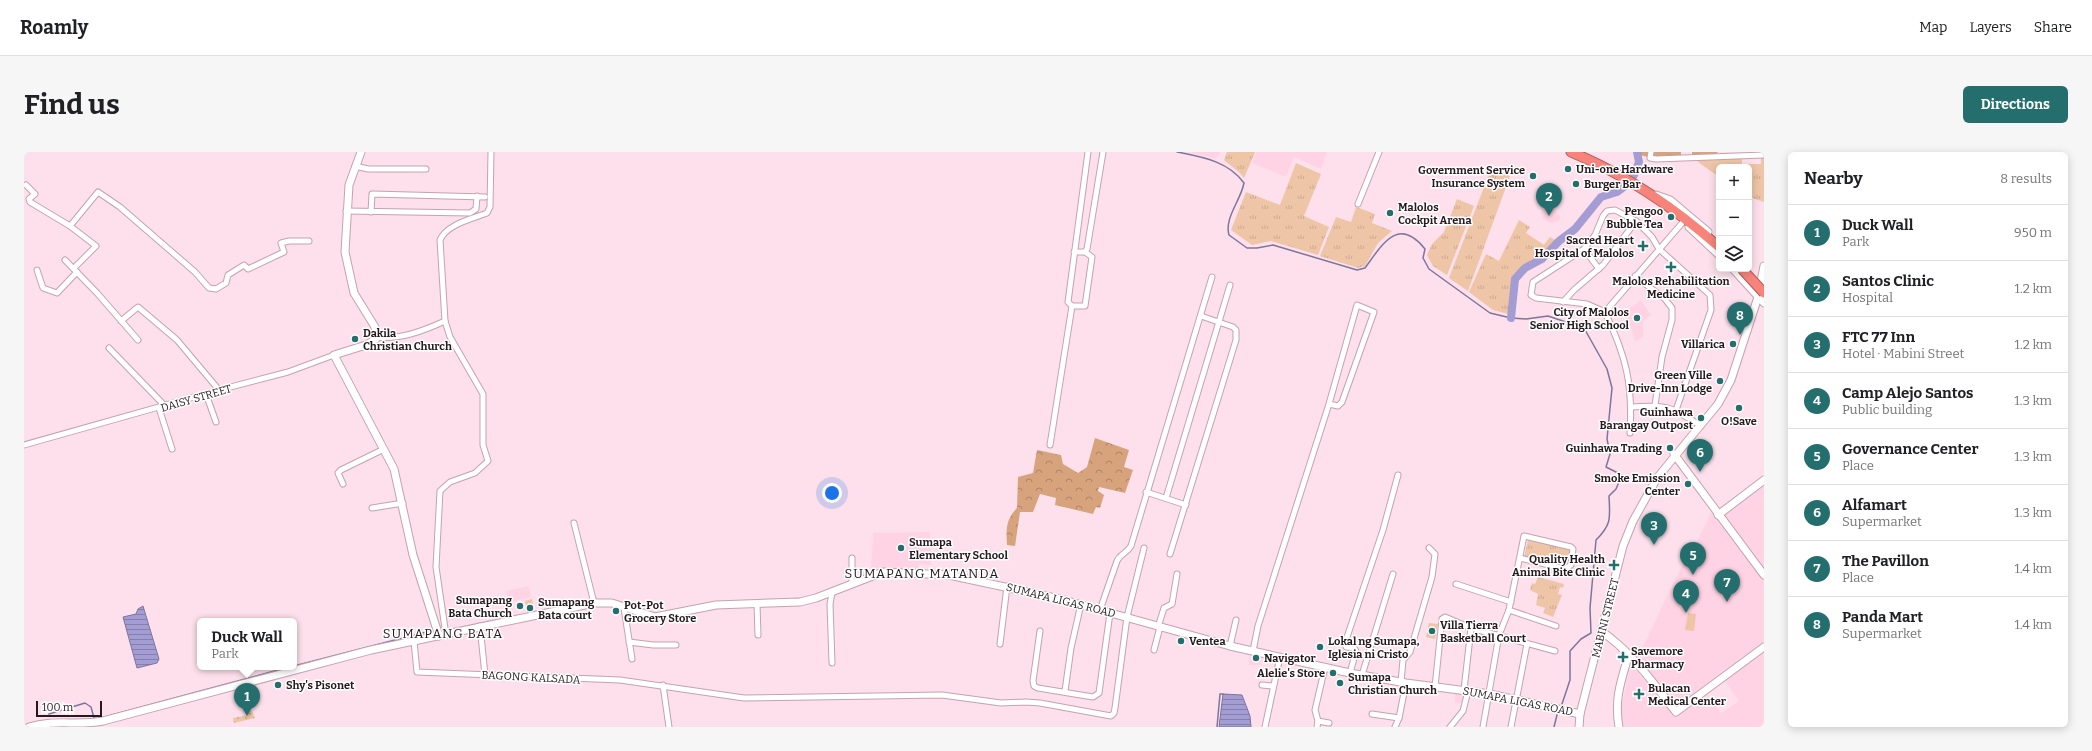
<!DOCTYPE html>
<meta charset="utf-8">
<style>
:root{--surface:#fff;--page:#f6f6f6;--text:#202124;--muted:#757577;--line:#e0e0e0;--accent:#246f6e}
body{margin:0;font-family:Bitter,serif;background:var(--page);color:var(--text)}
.controls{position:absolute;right:12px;top:12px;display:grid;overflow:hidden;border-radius:6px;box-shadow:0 2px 10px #0003}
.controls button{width:36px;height:36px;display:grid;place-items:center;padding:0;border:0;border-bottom:1px solid var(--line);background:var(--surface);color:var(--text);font:20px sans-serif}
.scale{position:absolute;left:12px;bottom:10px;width:66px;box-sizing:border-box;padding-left:4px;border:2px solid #26191e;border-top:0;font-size:11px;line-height:14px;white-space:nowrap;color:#26191e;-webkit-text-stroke:3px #fff;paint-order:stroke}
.you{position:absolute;left:808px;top:341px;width:14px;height:14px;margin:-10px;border:3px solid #fff;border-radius:50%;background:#1a73e8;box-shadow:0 0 0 6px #1a73e833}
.badge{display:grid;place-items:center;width:26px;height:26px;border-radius:50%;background:var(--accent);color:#fff;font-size:13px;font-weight:700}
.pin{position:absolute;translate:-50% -33px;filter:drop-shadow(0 1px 2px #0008)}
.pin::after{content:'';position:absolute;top:21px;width:14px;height:12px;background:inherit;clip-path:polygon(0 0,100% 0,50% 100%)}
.popup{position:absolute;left:173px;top:466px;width:100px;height:52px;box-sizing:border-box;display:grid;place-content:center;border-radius:6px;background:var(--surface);filter:drop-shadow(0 1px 3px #0005);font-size:13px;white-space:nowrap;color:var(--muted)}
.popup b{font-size:15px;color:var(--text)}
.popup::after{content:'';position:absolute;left:50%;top:100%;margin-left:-8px;border:8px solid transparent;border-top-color:var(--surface)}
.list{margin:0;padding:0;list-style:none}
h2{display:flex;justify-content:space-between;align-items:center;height:52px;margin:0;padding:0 16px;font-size:17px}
h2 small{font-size:13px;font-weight:400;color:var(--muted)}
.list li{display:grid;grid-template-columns:26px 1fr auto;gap:12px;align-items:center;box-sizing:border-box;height:56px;padding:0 16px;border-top:1px solid var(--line)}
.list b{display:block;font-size:15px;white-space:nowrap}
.list p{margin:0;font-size:13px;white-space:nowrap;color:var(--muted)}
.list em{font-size:13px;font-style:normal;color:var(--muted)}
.icon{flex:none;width:22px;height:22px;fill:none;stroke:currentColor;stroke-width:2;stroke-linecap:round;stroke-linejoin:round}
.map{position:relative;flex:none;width:1740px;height:575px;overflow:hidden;border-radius:6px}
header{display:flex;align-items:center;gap:24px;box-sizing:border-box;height:56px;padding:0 20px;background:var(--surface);border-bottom:1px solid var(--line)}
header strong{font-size:19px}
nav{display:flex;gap:22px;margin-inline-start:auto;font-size:14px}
.intro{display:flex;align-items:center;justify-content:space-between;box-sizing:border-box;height:96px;padding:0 24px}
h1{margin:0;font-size:28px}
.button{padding:10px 18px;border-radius:6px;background:var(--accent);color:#fff;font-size:14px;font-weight:700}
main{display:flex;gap:24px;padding:0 24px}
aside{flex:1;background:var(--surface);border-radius:6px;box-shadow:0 2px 10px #0003}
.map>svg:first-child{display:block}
.built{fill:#ffd3e3}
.grass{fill:url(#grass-tufts)}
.forest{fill:url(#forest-crowns)}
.park{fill:url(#park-dots)}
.pitch{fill:#eec5a7}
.water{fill:url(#water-rules);stroke:#7e759d}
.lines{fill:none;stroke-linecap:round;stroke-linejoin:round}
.stream{stroke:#7e759d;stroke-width:1.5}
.river{stroke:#a39dd4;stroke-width:8}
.street-casing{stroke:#c5a2af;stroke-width:7}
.secondary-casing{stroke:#c5a2af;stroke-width:9}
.highway-casing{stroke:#ae5e5a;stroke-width:11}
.street{stroke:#fff;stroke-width:5}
.secondary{stroke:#fff;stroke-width:7}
.highway{stroke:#f7837b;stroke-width:9}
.highway-bridge-casing{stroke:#ae5e5a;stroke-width:11;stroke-linecap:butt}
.highway-bridge{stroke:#f7837b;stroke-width:9}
.poi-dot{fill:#246f6e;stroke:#fff;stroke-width:1.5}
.labels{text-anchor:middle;stroke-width:3;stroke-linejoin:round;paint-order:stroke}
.poi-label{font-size:11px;font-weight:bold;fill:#26191e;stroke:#fff;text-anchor:start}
.street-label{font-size:11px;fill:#26191e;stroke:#fff}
.quarter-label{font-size:13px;letter-spacing:1px;fill:#26191e;stroke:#fff}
</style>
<header>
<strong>Roamly</strong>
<nav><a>Map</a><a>Layers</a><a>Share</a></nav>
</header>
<div class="intro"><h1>Find us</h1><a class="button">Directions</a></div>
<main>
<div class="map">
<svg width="1740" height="575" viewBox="0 0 1740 575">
<defs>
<pattern id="grass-tufts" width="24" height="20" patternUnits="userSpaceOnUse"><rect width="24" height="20" fill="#eec5a7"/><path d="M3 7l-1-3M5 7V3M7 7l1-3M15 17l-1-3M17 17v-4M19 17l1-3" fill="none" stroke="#cca98f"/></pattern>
<pattern id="forest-crowns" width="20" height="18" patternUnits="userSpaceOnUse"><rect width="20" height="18" fill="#d6a37d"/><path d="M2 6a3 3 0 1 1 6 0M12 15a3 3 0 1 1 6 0" fill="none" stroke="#ad8466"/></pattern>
<pattern id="park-dots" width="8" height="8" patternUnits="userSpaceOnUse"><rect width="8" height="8" fill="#eec5a7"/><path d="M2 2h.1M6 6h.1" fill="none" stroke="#cca98f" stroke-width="1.8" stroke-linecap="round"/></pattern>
<pattern id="water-rules" width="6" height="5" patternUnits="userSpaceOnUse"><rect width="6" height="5" fill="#a39dd4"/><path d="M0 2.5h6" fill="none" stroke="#857fab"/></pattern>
</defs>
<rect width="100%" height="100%" fill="#fde0eb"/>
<g class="built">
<path d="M1165,0H1196L1192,7Z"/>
<path d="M1232,0H1303L1297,17L1270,5L1262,25L1228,11Z"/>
<path d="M1521,55L1531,58L1536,64V68L1527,71L1518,66L1517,60Z"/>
<path d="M1617,148L1627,163L1619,169V185L1611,189L1602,159Z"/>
<path d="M1740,330V575H1600L1597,557L1607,511L1650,564L1682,541L1697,561L1715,549L1701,529L1717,517L1721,503L1653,554L1614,505L1660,409L1666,404L1688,359L1694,367Z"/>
<path d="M906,380L907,413L895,412L894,420L870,418L847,419L849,381Z"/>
<path d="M505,434L507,445L485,450L482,439Z"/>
<path d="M1225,500L1238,503L1236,513H1225Z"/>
<path d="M1431,539L1440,540L1439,551H1431Z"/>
</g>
<g class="grass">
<path d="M1203,0H1231L1220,26L1215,20L1200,8Z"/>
<path d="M1674,4H1718V12H1737V4L1740,5V50L1725,45V15H1695V25L1674,10Z"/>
<path d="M1272,11L1297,22L1280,64L1305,75L1294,103L1247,89L1228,93L1207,78L1222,40L1256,53Z"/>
<path d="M1467,17L1486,24L1444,139L1425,126Z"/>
<path d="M1433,47L1450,54L1423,123L1409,114L1403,103L1408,92L1420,80Z"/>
<path d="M1332,55L1351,62L1348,71L1368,79L1354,91L1341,114L1334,116L1296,104L1312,65L1327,70Z"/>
<path d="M1495,68L1506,75L1502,81L1520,93L1526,85L1533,89L1517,106L1500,115L1489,126L1488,147L1484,162L1469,158L1445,140L1462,102L1475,109Z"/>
<path d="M1504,388L1547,398L1543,416L1500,406Z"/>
<path d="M1514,425L1540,432L1539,436L1536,435L1534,442L1538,443L1529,465L1519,461L1521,456L1512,453L1514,442L1506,438L1508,431L1511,432Z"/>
</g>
<g class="forest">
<path d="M1609,0H1657V4C1641,5 1624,8 1609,0Z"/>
<path d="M1668,0H1694L1692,2L1668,3Z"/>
<path d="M1071,286L1105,298L1100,315L1109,318L1101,341L1075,335L1074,339L1080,343L1076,356L1072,355L1069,362L1031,353L1032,346L1016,342L1009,360H996L991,394L983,393C982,377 982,367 993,356L994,325L1009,321L1013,298L1037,303L1039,312L1054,321L1063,315Z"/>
</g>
<path class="park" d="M228,559L231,566L210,571L209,566L224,563L223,560Z"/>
<g class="pitch">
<path d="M508,447L511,463L504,464L501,449Z"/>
<path d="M1664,461L1672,462L1670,479L1661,478Z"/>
<path d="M1405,471L1414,472L1411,487L1402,485Z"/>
</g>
<g class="water">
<path d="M119,454L135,507L133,511L113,516L99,465L112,462L114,457Z"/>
<path d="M1199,542L1218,543L1226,564L1227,575H1195Z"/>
</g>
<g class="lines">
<g class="stream">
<path d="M1153,0C1178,5 1204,9 1220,31C1217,48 1200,66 1205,83L1223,96H1233L1249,93L1333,118L1341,116C1358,93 1374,63 1401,97L1399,106L1405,117L1466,161L1487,166L1502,167L1524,164L1560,176L1583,217L1588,236L1583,287L1586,302L1582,315L1598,323L1592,337L1585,344C1586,366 1588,372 1572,388L1566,456L1567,481L1557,487L1546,499V528L1538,552"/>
<path d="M270,514L410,478"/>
<path d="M25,562L61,551L67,555L70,566L73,567L265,515"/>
<path d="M1193,575L1196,542H1199"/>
<path d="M1530,575L1534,559"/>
</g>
<g class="river">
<path d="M1610,23L1615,10L1613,0"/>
<path d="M1487,166L1491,127L1501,116L1518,107L1535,89L1551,77L1577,45L1593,40L1601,34"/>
</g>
<defs>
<g id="street">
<path d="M1627,0L1626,6L1632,7L1740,3"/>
<path d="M331,14L344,17H402"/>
<path d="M2,33L11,42L5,47L6,50L46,74"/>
<path d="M1334,52L1355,0"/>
<path d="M322,59L446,61L452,57L453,44"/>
<path d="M347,60L348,42L461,45"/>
<path d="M1560,97L1575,117"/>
<path d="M1050,100H1061L1063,97L1079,0"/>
<path d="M41,108L73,141L114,188"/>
<path d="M50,116L72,94L46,74L74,40L96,55L171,120L185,136L192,137L202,131L204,123L220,113L224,117L260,100L257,91L265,89H285"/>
<path d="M13,118L19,136L33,141L53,120"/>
<path d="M1611,124L1641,147L1648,156V168L1638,205L1631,253"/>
<path d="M1539,150L1550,138L1579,113L1612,69"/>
<path d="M1048,154H1061L1068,105L1061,100"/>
<path d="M1581,160L1659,70"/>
<path d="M97,169L114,155L153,188L195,238"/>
<path d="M352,185C376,188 399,179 421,169"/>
<path d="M85,196L141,254"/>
<path d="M182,242L192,270"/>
<path d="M1608,255C1643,252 1648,255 1677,274"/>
<path d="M135,256L148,297"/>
<path d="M1606,281C1609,232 1602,204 1581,160L1563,152L1512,146L1507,143L1509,130L1560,97L1571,83L1579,64L1583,59L1591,58L1612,69L1628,85L1635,97L1686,143L1687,158L1652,258"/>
<path d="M0,293L195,238L264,220L310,203"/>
<path d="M1026,293L1048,154L1044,150L1064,0"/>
<path d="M319,332L314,321L317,318L360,297"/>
<path d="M1122,340L1162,353"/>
<path d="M1142,346L1206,133"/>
<path d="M348,356L379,351"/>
<path d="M550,371L570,451"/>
<path d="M1146,402L1212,188V178L1209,175L1177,164"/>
<path d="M828,432V406"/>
<path d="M1432,432L1487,450"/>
<path d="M808,441L806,452L808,511"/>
<path d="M733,452L734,483"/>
<path d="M600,456L608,507"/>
<path d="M1076,458L1093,409C1096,402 1103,401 1107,394L1188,125"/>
<path d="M1485,458L1532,474"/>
<path d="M456,474L461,523"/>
<path d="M1134,475L1140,456L1148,452L1153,422"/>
<path d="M1016,479L1009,529L1010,534L1014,536L1069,545L1075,541L1086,461"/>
<path d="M422,483L412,415L416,339L426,330L451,321L464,309L459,293V242L426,185L421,169L416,88C423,72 448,67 463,61L466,55L467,0"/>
<path d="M390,489L393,520L596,528L720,546L918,543L977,551L1002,550L1016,551L1087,564L1090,561L1091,556L1103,465L1120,396"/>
<path d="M605,490L629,493H652"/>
<path d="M976,492L983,434"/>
<path d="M1206,494L1212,468"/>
<path d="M1130,498L1136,475"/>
<path d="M1229,499L1234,474L1305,252L1333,153L1350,160L1318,250L1314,254L1305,252"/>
<path d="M1326,521L1332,499L1330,496L1322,495L1321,491L1359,378L1374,323"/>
<path d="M1338,523L1369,422"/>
<path d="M1377,530L1379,508L1386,500L1408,425L1411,402L1405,396"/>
<path d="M639,533L645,575"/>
<path d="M1238,533L1249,534"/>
<path d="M1411,535L1418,467L1421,465L1447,476L1531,499"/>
<path d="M1440,538L1447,476"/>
<path d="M1041,539L1047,496L1057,452"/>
<path d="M1348,562L1375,566"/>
<path d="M1294,569L1305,571"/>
<path d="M1241,575L1256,505"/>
<path d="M1293,575L1294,569L1291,558L1301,515"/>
<path d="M1371,575L1375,566L1382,531"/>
<path d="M1426,575L1439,559L1444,539"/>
<path d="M1459,575L1475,483L1485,458L1500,384L1547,395L1549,397L1547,413L1541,417L1496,406"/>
<path d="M1487,575L1503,492"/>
</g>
<g id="secondary">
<path d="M337,0L325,33L321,100L330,141L351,175L352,187L342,193L310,203L370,317L389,403L415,484"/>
<path d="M1632,43L1646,48L1684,80"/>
<path d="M1665,75L1695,103"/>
<path d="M1709,117L1740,151"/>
<path d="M1650,302L1740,423"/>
<path d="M1694,363L1740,328"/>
<path d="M1577,479C1608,500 1629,531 1652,560L1740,495"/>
<path d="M5,575C30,567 54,574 79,569L347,498L570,451H588L631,465L692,453L776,450L792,446L859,420L925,423L1036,447L1206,494L1326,521L1382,531L1466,542L1556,562"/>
<path d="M1555,575L1556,562L1599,394L1609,369L1633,326L1694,252L1707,228L1734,145L1740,114"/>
<path d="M1595,575C1590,547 1597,529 1605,502"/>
</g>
<path id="highway" d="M1547,0C1603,23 1651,56 1695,95"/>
</defs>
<use href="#street" class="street-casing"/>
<use href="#secondary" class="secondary-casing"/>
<use href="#highway" class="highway-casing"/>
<use href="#street" class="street"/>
<use href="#secondary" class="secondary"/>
<use href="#highway" class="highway"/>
<defs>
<path id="highway-bridge" d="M1718,117L1740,141"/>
</defs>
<use href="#highway-bridge" class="highway-bridge-casing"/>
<use href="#highway-bridge" class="highway-bridge"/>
</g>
<g class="poi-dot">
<circle cx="1544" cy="17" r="4"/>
<circle cx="1509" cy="24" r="4"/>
<circle cx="1552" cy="32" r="4"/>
<circle cx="1366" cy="61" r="4"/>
<circle cx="1647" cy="65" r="4"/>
<path d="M1617 88h4v4h4v4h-4v4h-4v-4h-4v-4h4z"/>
<path d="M1645 109h4v4h4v4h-4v4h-4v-4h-4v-4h4z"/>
<circle cx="1613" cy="166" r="4"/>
<circle cx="331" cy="187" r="4"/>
<circle cx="1709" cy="192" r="4"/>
<circle cx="1696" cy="229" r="4"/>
<circle cx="1715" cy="256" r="4"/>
<circle cx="1677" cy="266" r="4"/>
<circle cx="1646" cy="296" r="4"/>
<circle cx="1664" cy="332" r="4"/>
<circle cx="877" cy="396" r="4"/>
<path d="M1588 407h4v4h4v4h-4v4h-4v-4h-4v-4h4z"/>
<circle cx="496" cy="454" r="4"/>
<circle cx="506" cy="456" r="4"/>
<circle cx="592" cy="459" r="4"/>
<circle cx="1408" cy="479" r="4"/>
<circle cx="1157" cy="489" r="4"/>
<circle cx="1296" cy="495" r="4"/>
<path d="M1597 499h4v4h4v4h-4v4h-4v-4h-4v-4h4z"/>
<circle cx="1232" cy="506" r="4"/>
<circle cx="1309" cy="521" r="4"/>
<circle cx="1316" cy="531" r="4"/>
<circle cx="254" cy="533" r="4"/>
<path d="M1613 536h4v4h4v4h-4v4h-4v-4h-4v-4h4z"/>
</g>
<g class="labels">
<g class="poi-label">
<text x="1552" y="21">Uni-one Hardware</text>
<text x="1501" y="22" text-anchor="end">Government Service<tspan x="1501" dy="13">Insurance System</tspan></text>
<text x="1560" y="36">Burger Bar</text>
<text x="1374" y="59">Malolos<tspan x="1374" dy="13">Cockpit Arena</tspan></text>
<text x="1639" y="63" text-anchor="end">Pengoo<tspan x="1639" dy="13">Bubble Tea</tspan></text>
<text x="1610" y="92" text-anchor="end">Sacred Heart<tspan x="1610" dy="13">Hospital of Malolos</tspan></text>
<text x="1647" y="133" text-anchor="middle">Malolos Rehabilitation<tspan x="1647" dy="13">Medicine</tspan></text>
<text x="1605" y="164" text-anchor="end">City of Malolos<tspan x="1605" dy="13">Senior High School</tspan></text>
<text x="339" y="185">Dakila<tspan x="339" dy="13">Christian Church</tspan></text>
<text x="1701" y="196" text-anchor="end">Villarica</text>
<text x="1688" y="227" text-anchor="end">Green Ville<tspan x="1688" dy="13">Drive-Inn Lodge</tspan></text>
<text x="1669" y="264" text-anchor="end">Guinhawa<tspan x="1669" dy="13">Barangay Outpost</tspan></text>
<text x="1715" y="273" text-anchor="middle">O!Save</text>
<text x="1638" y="300" text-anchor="end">Guinhawa Trading</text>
<text x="1656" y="330" text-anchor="end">Smoke Emission<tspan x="1656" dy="13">Center</tspan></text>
<text x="885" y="394">Sumapa<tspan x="885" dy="13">Elementary School</tspan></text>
<text x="1581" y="411" text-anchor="end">Quality Health<tspan x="1581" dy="13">Animal Bite Clinic</tspan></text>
<text x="488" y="452" text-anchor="end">Sumapang<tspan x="488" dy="13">Bata Church</tspan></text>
<text x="514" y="454">Sumapang<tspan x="514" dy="13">Bata court</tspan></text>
<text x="600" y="457">Pot-Pot<tspan x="600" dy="13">Grocery Store</tspan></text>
<text x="1416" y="477">Villa Tierra<tspan x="1416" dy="13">Basketball Court</tspan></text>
<text x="1165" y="493">Ventea</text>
<text x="1304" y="493">Lokal ng Sumapa,<tspan x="1304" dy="13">Iglesia ni Cristo</tspan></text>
<text x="1607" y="503">Savemore<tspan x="1607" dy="13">Pharmacy</tspan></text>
<text x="1240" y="510">Navigator</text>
<text x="1301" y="525" text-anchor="end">Alelie's Store</text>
<text x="1324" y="529">Sumapa<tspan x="1324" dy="13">Christian Church</tspan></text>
<text x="262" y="537">Shy's Pisonet</text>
<text x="1624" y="540">Bulacan<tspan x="1624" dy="13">Medical Center</tspan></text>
</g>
<g class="street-label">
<text transform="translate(172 246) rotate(-16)" y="4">DAISY STREET</text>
<text transform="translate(1037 448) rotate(14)" y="4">SUMAPA LIGAS ROAD</text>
<text transform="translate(1581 466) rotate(-76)" y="4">MABINI STREET</text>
<text transform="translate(507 525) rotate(3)" y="4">BAGONG KALSADA</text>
<text transform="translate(1494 549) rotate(11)" y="4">SUMAPA LIGAS ROAD</text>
</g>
<g class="quarter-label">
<text x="898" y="426">SUMAPANG MATANDA</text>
<text x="419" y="486">SUMAPANG BATA</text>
</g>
</g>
</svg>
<div class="controls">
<button>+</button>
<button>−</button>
<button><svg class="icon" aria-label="layers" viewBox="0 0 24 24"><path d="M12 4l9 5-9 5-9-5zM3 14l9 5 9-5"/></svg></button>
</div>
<div class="scale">100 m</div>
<div class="you"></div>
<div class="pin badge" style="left:223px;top:564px">1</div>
<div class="popup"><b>Duck Wall</b>Park</div>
<div class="pin badge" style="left:1525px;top:64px">2</div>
<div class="pin badge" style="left:1630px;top:393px">3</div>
<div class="pin badge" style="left:1662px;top:461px">4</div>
<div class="pin badge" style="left:1669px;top:423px">5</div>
<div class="pin badge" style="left:1676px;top:320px">6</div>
<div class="pin badge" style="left:1703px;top:450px">7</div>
<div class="pin badge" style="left:1716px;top:183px">8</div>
</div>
<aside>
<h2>Nearby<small>8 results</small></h2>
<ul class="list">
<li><span class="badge">1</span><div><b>Duck Wall</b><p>Park</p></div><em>950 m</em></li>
<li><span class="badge">2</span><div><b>Santos Clinic</b><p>Hospital</p></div><em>1.2 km</em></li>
<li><span class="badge">3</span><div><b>FTC 77 Inn</b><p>Hotel · Mabini Street</p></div><em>1.2 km</em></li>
<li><span class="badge">4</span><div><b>Camp Alejo Santos</b><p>Public building</p></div><em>1.3 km</em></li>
<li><span class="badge">5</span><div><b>Governance Center</b><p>Place</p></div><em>1.3 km</em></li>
<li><span class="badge">6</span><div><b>Alfamart</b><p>Supermarket</p></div><em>1.3 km</em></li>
<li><span class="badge">7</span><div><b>The Pavillon</b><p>Place</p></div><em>1.4 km</em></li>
<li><span class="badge">8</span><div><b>Panda Mart</b><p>Supermarket</p></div><em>1.4 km</em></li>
</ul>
</aside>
</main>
